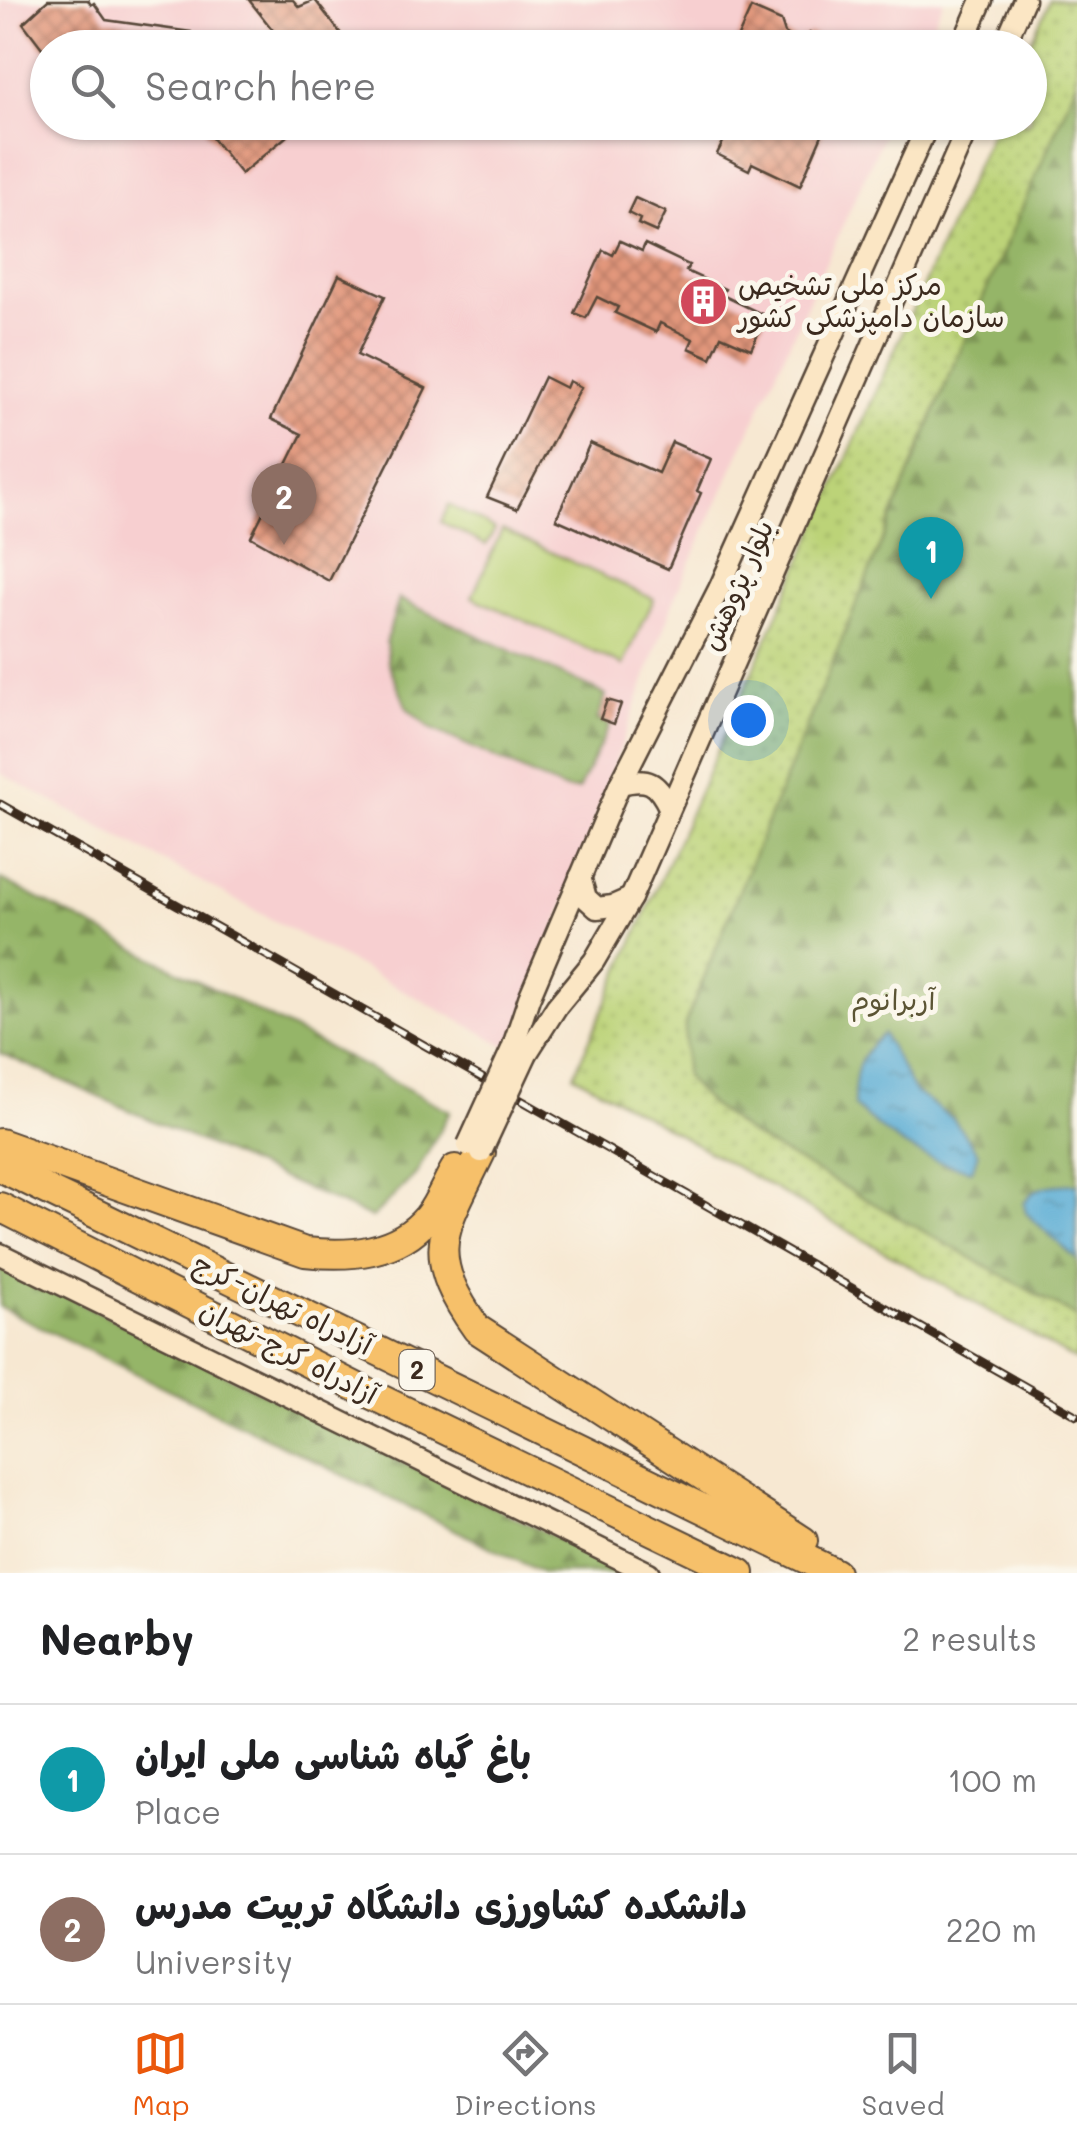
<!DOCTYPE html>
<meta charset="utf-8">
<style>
:root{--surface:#fff;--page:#f2f2f2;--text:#202124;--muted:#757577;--line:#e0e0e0;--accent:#ea580c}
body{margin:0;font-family:Mali,"Playpen Sans Arabic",sans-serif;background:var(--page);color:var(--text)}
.you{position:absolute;left:748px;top:720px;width:35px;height:35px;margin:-25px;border:8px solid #fff;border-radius:50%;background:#1a73e8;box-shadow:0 0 0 15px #1a73e833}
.badge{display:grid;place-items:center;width:65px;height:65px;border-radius:50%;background:var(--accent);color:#fff;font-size:32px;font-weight:700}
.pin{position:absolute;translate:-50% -82px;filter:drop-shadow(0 2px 5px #0008)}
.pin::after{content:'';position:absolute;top:52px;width:35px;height:30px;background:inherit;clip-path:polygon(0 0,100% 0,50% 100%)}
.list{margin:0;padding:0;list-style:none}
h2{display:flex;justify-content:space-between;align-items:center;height:130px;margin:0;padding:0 40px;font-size:42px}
h2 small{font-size:32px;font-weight:400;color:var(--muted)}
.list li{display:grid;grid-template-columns:65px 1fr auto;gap:30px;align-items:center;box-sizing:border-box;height:150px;padding:0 40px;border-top:2px solid var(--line)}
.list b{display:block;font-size:38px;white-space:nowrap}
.list p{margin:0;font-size:32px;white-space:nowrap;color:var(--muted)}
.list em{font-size:32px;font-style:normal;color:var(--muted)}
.icon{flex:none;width:55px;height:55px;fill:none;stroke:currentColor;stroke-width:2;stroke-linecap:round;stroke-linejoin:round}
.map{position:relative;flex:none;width:1077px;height:1573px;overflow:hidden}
.search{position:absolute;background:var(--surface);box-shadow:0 2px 8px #0004;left:30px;right:30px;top:30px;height:110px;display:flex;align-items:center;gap:25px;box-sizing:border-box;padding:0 35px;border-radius:55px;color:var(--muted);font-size:38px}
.sheet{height:430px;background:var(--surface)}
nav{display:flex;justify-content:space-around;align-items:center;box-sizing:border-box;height:140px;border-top:2px solid var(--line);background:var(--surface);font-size:28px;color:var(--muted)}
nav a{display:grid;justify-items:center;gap:5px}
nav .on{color:var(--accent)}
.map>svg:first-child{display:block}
.built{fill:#f7cfd0}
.grass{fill:url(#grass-dots);stroke:#7c7e4b;stroke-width:2.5}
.forest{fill:url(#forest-firs);stroke:#687043;stroke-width:2.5}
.pitch{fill:#bcd378;stroke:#7c7e4b;stroke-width:2.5}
.water{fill:url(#water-ripples);stroke:#4a6b79;stroke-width:2.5}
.building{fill:url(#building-cross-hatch)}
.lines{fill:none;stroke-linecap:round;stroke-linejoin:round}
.secondary-casing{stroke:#574639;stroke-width:25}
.highway-casing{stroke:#574639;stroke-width:32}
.secondary{stroke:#fbe6c4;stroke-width:20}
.highway{stroke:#f6c06b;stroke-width:28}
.rail-casing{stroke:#3b2a1e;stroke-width:9}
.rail{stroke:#fbf7ec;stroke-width:5;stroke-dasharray:15;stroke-linecap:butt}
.secondary-bridge-casing{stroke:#574639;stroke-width:25;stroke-linecap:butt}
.secondary-bridge{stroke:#fbe6c4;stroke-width:20}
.labels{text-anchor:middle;stroke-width:10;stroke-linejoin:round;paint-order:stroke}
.shield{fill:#fbf7ec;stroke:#75685c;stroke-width:2.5}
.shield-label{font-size:25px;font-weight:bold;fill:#3b2a1e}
.poi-label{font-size:28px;fill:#3b2a1e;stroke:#fbf7ec;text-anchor:start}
.street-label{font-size:28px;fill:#3b2a1e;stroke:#fbf7ec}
.park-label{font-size:28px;fill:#5b5434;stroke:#fbf7ec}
</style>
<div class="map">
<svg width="1077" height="1573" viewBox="0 0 1077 1573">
<defs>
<pattern id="grass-dots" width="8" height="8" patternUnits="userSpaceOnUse" patternTransform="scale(2.5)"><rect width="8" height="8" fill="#bcd378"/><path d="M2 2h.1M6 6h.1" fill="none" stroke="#a2b567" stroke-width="1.8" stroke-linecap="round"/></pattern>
<pattern id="forest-firs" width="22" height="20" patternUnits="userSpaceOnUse" patternTransform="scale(2.5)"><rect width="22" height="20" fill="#95b568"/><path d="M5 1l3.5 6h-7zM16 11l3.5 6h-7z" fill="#7b9355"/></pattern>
<pattern id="water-ripples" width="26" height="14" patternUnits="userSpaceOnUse" patternTransform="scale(2.5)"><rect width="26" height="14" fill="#58acd4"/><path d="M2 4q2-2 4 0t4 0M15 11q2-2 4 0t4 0" fill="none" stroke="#4a8cab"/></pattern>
<pattern id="building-cross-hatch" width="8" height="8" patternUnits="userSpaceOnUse" patternTransform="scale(2.5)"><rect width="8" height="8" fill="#e2977c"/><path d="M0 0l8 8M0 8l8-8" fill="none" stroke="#b87b65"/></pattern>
</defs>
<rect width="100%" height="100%" fill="#fbf7ec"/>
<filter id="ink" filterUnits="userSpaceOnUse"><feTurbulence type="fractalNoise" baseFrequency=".01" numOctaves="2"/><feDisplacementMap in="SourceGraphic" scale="20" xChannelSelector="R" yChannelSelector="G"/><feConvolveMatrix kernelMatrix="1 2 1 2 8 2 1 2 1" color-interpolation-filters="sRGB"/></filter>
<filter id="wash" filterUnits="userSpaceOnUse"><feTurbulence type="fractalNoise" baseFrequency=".0048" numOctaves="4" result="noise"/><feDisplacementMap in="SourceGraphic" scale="40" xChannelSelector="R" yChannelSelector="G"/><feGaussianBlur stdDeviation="2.25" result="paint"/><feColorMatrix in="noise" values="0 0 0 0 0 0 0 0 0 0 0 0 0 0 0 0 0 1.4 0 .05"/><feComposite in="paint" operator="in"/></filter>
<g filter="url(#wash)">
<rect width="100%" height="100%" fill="#f7e8d2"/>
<path class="built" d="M0,0H944L923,47L48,48V122L889,123L676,594L512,1049L0,773Z"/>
<path class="grass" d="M1050,0H1077V1361L574,1075L995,123L1030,122L1028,47Z"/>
<g class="forest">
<path d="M1077,81V1317L751,1135L712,1106L685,1077V1024L951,372Z"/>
<path d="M399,599L606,695L597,720L610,725L578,790L563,789L430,728L407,708L388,662L386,641Z"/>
<path d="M0,879L450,1111L416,1174L372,1218L0,1053Z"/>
<path d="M0,1263L628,1573H543L0,1307Z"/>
</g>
<g class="pitch">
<path d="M449,505L495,529L486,545L441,522Z"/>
<path d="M502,530L654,599L623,665L472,597Z"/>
</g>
<g class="water">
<path d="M883,1034L914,1091L954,1120L978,1153L972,1170C921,1161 892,1140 854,1106C854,1074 857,1055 883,1034Z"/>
<path d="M1077,1184V1260L1026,1213L1024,1203C1035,1183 1056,1185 1077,1184Z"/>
</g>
<g id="blocks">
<g class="building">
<path d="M48,0H88L91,5L94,3L106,20L191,32L204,48H42L23,23Z"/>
<path d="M249,0H293L299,7L315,0L352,48H287Z"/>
<path d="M751,8L781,21L785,33L798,41L810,33L844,48H733Z"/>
<path d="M199,122H304L241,174Z"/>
<path d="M688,122H809L824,130L800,186L752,163L749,170L717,154L724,140Z"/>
<path d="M635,198L666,212L656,232L638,224L640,219L628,213Z"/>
<path d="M620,241L642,251L645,244L689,265L686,271L725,289L722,295L766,316L751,349L721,336L711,358L689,348L693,339L660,323L656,332L615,313L618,307L597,297L586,318L574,313L603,250L613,255Z"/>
<path d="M339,275L385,296L357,355L426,388L329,581L251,537L302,434L271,419Z"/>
<path d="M544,377L566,388L569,381L581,387L517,509L487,497Z"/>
<path d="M672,442L711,459L697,491L701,493L668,569L556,519L590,443L658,473Z"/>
<path d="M607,700L621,704L614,724L600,719Z"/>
</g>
</g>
</g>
<g filter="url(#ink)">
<use href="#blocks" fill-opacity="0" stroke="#574639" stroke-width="2.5"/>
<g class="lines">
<defs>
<g id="secondary">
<path d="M961,48L982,0"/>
<path d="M1003,48L1024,0"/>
<path d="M620,784C648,777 657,782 669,807"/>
<path d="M580,877L586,898L597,908L613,906L631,898"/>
<path d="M512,1049L529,998L620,784L719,589L929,122"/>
<path d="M527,1053L557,1006L594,961L631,898L970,122"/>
<path d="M0,1254L649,1573"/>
</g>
<g id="highway">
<path d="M0,1143L305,1252C349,1257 397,1254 428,1217C439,1203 446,1184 455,1169"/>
<path d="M481,1152C444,1229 421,1251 477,1329L803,1541"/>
<path d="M0,1167L835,1573"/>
<path d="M0,1207L368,1393L740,1573"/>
</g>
</defs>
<use href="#secondary" class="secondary-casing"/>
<use href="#highway" class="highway-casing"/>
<use href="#secondary" class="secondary"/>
<use href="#highway" class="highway"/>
<defs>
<path id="rail" d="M0,804L1077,1416"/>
</defs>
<use href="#rail" class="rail-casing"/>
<use href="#rail" class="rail"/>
<defs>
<g id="secondary-bridge">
<path d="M468,1145L512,1049"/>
<path d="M481,1152L527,1053"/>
</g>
</defs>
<use href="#secondary-bridge" class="secondary-bridge-casing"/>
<use href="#secondary-bridge" class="secondary-bridge"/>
</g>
</g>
<defs>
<symbol id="building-disc" viewBox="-11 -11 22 22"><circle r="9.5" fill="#d1495b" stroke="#fbf7ec"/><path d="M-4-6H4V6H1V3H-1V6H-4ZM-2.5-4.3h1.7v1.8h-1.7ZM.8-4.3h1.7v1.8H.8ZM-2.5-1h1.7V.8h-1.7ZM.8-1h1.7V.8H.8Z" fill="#fff"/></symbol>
</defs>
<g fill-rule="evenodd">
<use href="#building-disc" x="676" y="274" width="55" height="55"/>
</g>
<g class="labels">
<rect class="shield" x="399.5" y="1350" width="35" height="40" rx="8"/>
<g class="shield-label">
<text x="417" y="1379">2</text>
</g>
<g class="poi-label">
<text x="738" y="295">مرکز ملی تشخیص<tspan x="738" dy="32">سازمان دامپزشکی کشور</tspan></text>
</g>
<g class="street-label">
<text transform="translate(737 585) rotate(-66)" y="10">بلوار پژوهش</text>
<text transform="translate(283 1304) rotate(26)" y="10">آزادراه تهران-کرج</text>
<text transform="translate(289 1352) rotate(27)" y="10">آزادراه کرج-تهران</text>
</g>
<g class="park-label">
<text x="893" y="1010">آربرانوم</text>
</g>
</g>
</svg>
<div class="you"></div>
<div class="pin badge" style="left:931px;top:599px;background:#0f9aa8">1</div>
<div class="pin badge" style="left:284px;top:545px;background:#8d6e63">2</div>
<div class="search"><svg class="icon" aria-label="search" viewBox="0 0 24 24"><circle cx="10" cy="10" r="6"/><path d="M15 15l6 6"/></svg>Search here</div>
</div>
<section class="sheet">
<h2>Nearby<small>2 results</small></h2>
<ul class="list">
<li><span class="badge" style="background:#0f9aa8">1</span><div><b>باغ گیاه‌ شناسی ملی ایران</b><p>Place</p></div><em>100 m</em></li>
<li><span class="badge" style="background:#8d6e63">2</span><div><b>دانشکده کشاورزی دانشگاه تربیت مدرس</b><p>University</p></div><em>220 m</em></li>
</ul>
</section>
<nav>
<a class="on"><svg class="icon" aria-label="map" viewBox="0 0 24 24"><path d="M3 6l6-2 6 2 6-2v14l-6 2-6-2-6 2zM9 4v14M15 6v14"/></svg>Map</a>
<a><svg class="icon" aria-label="directions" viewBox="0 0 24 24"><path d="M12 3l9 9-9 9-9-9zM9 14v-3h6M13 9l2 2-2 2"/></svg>Directions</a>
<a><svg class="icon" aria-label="saved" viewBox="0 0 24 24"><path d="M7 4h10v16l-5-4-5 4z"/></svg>Saved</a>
</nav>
